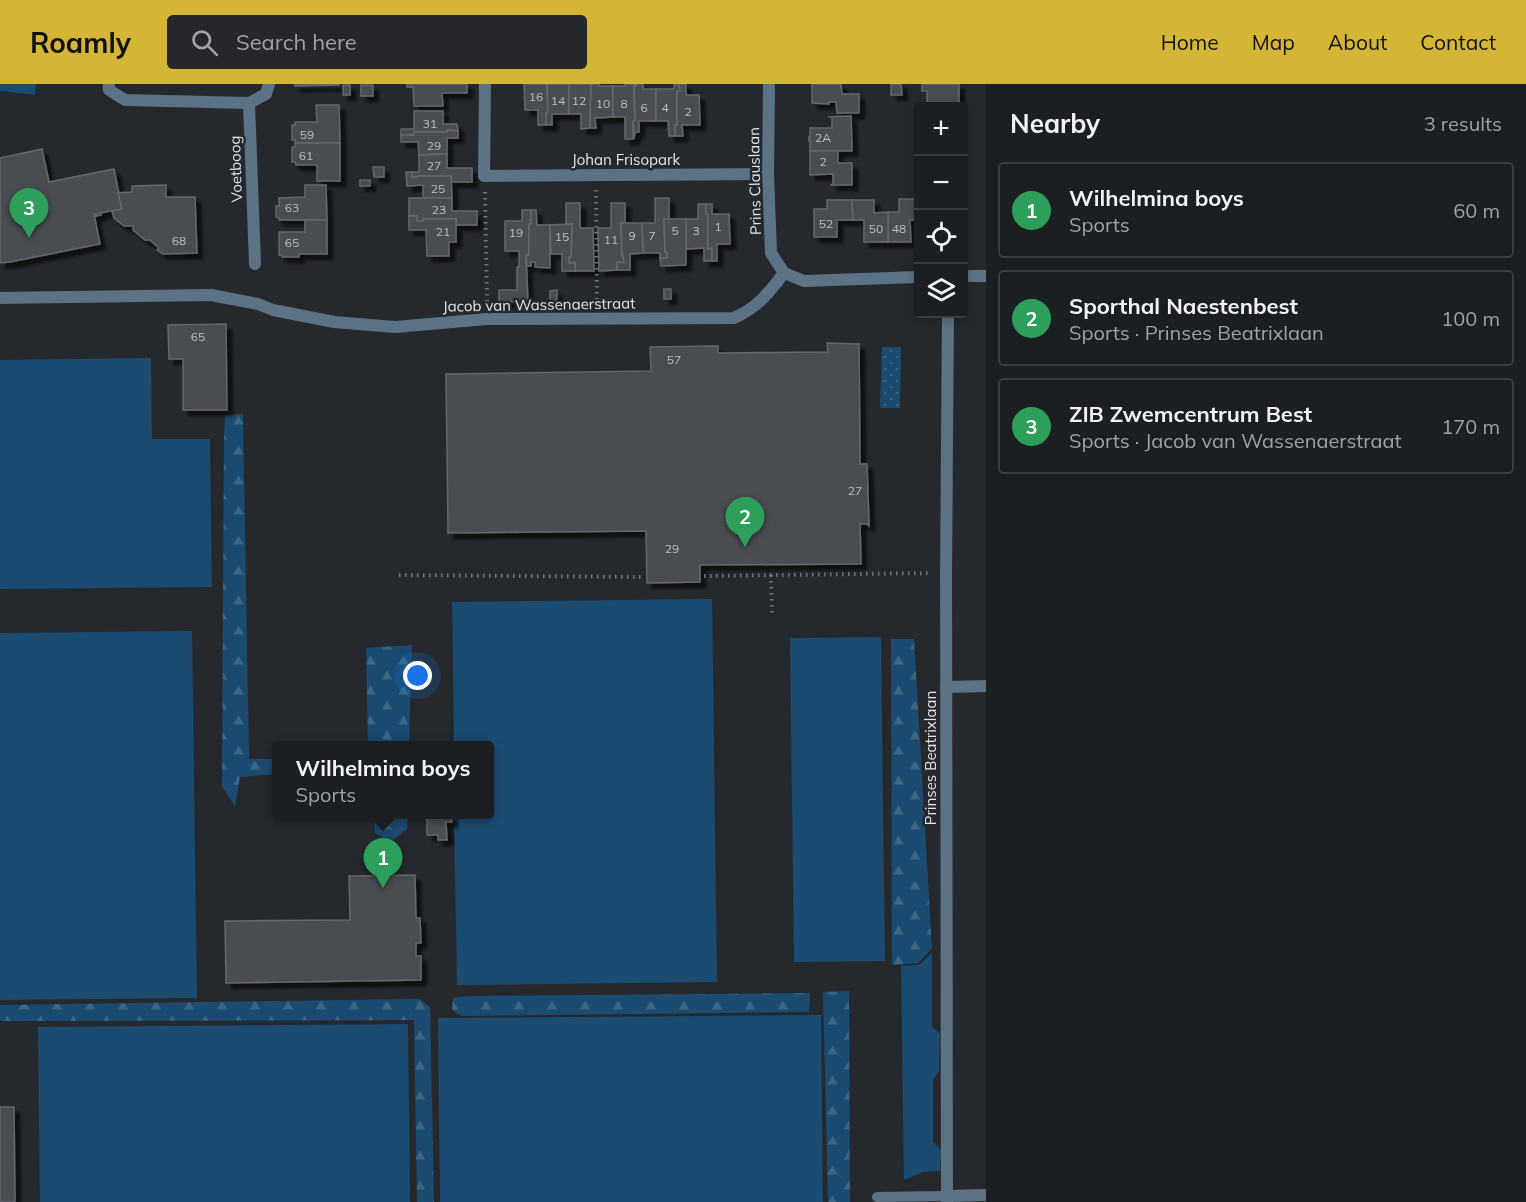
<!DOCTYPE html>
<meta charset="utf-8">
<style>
:root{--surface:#1c1f22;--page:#25272a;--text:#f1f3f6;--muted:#a0a2a5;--line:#3a3d40;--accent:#d5b535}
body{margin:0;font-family:Mulish,sans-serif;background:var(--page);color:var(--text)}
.controls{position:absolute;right:18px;top:18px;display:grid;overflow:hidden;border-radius:6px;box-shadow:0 3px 9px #0003}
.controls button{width:54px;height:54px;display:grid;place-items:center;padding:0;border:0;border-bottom:2px solid var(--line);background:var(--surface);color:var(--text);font:30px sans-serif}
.you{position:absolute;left:418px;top:592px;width:21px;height:21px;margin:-15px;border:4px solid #fff;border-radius:50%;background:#1a73e8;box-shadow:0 0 0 9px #1a73e833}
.badge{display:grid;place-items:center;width:39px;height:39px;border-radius:50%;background:var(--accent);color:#fff;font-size:20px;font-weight:700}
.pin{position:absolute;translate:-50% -50px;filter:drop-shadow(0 2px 3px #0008)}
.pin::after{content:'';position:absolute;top:32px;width:21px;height:18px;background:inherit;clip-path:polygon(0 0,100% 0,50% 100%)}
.popup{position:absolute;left:272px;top:657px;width:222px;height:78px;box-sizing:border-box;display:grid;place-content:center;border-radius:6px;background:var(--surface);filter:drop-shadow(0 2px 4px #0005);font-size:20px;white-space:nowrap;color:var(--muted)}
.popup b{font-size:22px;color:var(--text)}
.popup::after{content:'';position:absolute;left:50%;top:100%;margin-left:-12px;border:12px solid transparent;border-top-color:var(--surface)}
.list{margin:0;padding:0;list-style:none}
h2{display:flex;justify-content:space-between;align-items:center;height:78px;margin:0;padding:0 24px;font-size:26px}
h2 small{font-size:20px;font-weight:400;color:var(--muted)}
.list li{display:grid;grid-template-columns:39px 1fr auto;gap:18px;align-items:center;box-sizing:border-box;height:96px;margin:0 12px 12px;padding:0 12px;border:2px solid var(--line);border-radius:6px}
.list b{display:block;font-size:22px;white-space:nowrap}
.list p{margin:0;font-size:20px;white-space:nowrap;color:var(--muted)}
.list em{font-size:20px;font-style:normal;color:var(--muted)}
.icon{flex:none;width:33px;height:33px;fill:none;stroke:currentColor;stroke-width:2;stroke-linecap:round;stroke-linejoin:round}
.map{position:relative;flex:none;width:986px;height:1118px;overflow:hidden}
header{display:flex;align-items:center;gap:36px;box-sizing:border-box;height:84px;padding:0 30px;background:var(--accent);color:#111}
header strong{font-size:28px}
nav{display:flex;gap:33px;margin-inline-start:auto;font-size:21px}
.search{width:420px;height:54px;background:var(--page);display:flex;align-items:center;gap:15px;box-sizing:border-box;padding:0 21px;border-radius:6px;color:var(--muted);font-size:22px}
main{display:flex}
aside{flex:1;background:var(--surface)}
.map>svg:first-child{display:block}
.green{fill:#1b4b70}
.forest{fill:url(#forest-firs)}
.park{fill:url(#park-dots)}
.building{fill:#484d51;stroke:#63686d;stroke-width:1.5;filter:url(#shadow)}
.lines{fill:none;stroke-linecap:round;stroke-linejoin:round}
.path{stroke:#727578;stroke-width:4;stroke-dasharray:1.5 4.5;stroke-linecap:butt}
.service{stroke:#5c7285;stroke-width:10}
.minor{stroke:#5c7285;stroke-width:12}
.labels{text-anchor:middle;stroke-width:5;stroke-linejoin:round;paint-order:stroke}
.number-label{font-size:12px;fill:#bcbec2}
.street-label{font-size:15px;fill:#e2e4e7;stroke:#25292d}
</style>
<header>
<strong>Roamly</strong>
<div class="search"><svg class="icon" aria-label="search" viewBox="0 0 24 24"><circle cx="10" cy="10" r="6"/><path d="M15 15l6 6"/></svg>Search here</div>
<nav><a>Home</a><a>Map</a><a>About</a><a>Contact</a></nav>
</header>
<main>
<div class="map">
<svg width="986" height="1118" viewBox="0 0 986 1118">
<defs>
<pattern id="forest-firs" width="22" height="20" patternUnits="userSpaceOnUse" patternTransform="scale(1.5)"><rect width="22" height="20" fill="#1b4b70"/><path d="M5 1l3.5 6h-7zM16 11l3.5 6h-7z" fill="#3c6584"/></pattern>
<pattern id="park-dots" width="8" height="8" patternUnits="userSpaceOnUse" patternTransform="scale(1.5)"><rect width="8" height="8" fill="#1b4b70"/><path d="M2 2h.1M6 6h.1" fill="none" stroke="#3c6584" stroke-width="1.8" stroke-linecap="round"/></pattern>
<filter id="shadow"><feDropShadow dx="5.5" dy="5.5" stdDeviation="1.5" flood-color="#0009"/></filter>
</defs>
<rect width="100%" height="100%" fill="#25292d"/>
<g class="green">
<path d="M0,0H36L35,11L0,7Z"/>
<path d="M151,274L152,355H210L212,503L0,505V276Z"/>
<path d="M712,515L717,898L457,901L454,731L490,730V662L454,661L452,518Z"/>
<path d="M192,547L197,914L0,916V549Z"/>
<path d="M881,553L885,877L794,878L790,554Z"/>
<path d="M932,869V943L940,950L939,987L933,996V1058L941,1066L940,1087L923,1088L904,1096L901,882L919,881Z"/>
<path d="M821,931L823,1118H440L438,934Z"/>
<path d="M408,940L410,1118H40L38,943Z"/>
</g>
<g class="forest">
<path d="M243,330L249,675H276V690L240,693L235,722L222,702L224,357L225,331Z"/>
<path d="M891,555H914L932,865L918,879L892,881Z"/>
<path d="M412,561L409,661H368L366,564Z"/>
<path d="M373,731H408L407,745L390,758L375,749Z"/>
<path d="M849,907L850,1118H828L823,908Z"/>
<path d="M810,909L809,928L462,932L457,930L452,925L453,914L470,912Z"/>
<path d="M419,915L430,923L434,1118H417L414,936L0,937V921Z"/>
</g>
<path class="park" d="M882,263H901L900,324H880Z"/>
<g class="building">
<path d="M295,0H339V1L295,2Z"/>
<path d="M407,0H467V9H442L443,22H414L413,3H407Z"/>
<path d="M524,0H547L548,29H546V41H538V26H525Z"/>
<path d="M547,0H569V30H552V41H546V29H548Z"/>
<path d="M569,0H591L590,44L581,45V30H569Z"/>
<path d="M591,0H599V2H613V33L595,34L596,44H590Z"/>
<path d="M625,0H636V2H634L635,36L633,37V55H625V33H613V2H625Z"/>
<path d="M636,0H643V5H656V37H639V48H635L634,55L633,37L635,36L634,2H636Z"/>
<path d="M674,0H679L680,7H677V41H675V52H669L668,37H656V5H674Z"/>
<path d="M679,0H686V11H699L700,41H682L683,52H675V41H677V7H680Z"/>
<path d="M812,0H841L842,10H859V29H837L836,18H829V20L812,19Z"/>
<path d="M891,0H901L902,11H891Z"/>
<path d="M922,0H959V20L927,21V7H922Z"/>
<rect x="343" y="1" width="7" height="10"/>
<rect x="361" y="1" width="12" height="11"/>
<path d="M316,21H339L340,59H295V56H292V41H295V38H317Z"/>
<path d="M414,27H443V40H457L458,47L447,46V48H414V51H401V45H414Z"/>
<path d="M851,32L852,67H810V57H809V53H810V44H832V33H828Z"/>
<path d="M447,46L458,47V54H447V70L419,71L418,58H401V51H414V48H447Z"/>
<path d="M295,59H340V97H317V81H296L295,78H292V63H295Z"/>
<path d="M42,65L49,98L114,85L122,125L100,129L101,131L96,132V130H94L100,160L10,178L0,179V74Z"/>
<path d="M810,67H838V79H852V101H830H833V90L810,91Z"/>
<path d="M447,70V84H472V98H451V92H418V93H412V88H419V71Z"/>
<path d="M373,83H384V93H374Z"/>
<path d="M406,88H412V93H418V92H451L452,114H423V101L407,102Z"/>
<rect x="360" y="96" width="10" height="6"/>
<path d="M166,101V113H195L197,169L163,170L157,166L159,164L150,156H145L133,146V142H124L114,134L112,127L122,125L118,109L132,108V102Z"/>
<path d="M305,101H326L327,136H279V134L276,133V122H279V114L305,113Z"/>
<path d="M409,114H452V127H477V141H456V135H423V137H417V132H409Z"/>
<path d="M655,114H669V135H664L665,168H667V174H660V169H643L642,139H655Z"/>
<path d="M899,115H918V136H910L911,158H888V128H899Z"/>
<path d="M827,116H852L853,136H837V153H814V125H827Z"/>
<path d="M852,116H874V129L888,128V158H864V136H853Z"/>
<path d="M566,119H580V144H593L594,187H575V179H569V173H571L572,140H566Z"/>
<path d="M611,119H625V140L621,139L622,172H623L624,179L617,178V186L599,187L598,144H611Z"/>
<path d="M698,120H706V130H708V165L712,164V177H704V164L686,165V135H698Z"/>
<path d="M706,120H712V130H729L730,160H717V177H712V164L708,165V130H706Z"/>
<path d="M522,126H531V140H529V171H526L528,218H499V206H517V183H519V167H505V137H522Z"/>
<path d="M531,126H536L537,141H550V184L535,183V178H531V182H527L526,171H529V140H531Z"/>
<path d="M409,132H417V137H423V135H456V158H449V172H427L426,146H409Z"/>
<path d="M664,135H686V181L661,182L660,174H667V168H665Z"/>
<path d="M305,136H327V170H299V173H282V171H279V148H305Z"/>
<path d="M621,139H642L643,169L630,170V186H617V178L624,179L623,172H622Z"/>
<path d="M572,140L571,173H569V179H575V187H562V170H551L550,141Z"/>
<rect x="664" y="205" width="7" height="10"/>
<path d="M557,206V217H550V207Z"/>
<path d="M226,240L227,326H183V275H169L168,241Z"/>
<path d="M827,259L859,260L860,380H867L869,438V442L867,440H860L861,480L700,481V498L647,499L646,447L448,449L446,290L651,287L650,263L718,262V269L828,268Z"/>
<path d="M427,730H452V738H446L447,756H438V751H427Z"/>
<path d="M415,791L416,834H420L421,859H416V872H421V896L226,899L225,837L350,836L349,792Z"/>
<path d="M0,1023H14L15,1118H0Z"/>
</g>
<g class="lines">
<g class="path">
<path d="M596,106L597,219"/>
<path d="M485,108L487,220"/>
<path d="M399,491L643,493"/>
<path d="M771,491L772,531"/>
<path d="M704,492L931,489"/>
</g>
<path class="service" d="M877,1113L947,1112"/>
<g class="minor">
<path d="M109,0V6L125,16L249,19L266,10L269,0"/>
<path d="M485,0L484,92L768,90"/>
<path d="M769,0L768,90L771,169L784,189"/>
<path d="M249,19L255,180"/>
<path d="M964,192H986"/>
<path d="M0,214L211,211L258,220L273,226L334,238L395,243L487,235L734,234C758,223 768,210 784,189L804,197L918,193"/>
<path d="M946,603L986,602"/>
<path d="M947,1112L986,1111"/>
<path d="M947,1118L946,489L948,230"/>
</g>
</g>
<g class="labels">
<g class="number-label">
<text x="536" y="17">16</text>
<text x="558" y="21">14</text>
<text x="579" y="21">12</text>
<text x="603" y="24">10</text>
<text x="624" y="24">8</text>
<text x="644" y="28">6</text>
<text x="665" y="28">4</text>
<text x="688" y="32">2</text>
<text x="430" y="44">31</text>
<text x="307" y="55">59</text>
<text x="823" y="58">2A</text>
<text x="434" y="66">29</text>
<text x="306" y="76">61</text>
<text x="823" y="82">2</text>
<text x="434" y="86">27</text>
<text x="438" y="109">25</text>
<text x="292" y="128">63</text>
<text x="439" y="130">23</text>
<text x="826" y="144">52</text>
<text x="718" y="147">1</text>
<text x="876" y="149">50</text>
<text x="899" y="149">48</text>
<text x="675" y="151">5</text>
<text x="696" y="151">3</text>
<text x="443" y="152">21</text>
<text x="516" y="153">19</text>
<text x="632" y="156">9</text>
<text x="652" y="156">7</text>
<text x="562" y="157">15</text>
<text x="611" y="160">11</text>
<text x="179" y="161">68</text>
<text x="292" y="163">65</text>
<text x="198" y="257">65</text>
<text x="674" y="280">57</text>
<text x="855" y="411">27</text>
<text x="672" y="469">29</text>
</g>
<g class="street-label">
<text x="626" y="81">Johan Frisopark</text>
<text transform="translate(236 85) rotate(-92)" y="5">Voetboog</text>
<text transform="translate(755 97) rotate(-91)" y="5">Prins Clauslaan</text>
<text transform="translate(539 221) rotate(-1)" y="5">Jacob van Wassenaerstraat</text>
<text transform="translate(931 674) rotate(-90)" y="5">Prinses Beatrixlaan</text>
</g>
</g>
</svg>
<div class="controls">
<button>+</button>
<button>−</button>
<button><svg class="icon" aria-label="locate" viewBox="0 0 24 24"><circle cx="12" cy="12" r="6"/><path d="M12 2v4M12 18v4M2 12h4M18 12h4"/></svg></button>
<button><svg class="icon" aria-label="layers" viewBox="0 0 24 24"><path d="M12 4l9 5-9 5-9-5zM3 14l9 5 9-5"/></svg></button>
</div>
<div class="you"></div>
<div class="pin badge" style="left:383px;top:804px;background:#2e9e5b">1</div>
<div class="popup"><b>Wilhelmina boys</b>Sports</div>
<div class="pin badge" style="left:745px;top:463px;background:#2e9e5b">2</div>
<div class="pin badge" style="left:29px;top:154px;background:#2e9e5b">3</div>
</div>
<aside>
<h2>Nearby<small>3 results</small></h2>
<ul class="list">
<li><span class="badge" style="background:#2e9e5b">1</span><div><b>Wilhelmina boys</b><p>Sports</p></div><em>60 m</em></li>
<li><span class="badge" style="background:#2e9e5b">2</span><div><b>Sporthal Naestenbest</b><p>Sports · Prinses Beatrixlaan</p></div><em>100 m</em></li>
<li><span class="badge" style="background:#2e9e5b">3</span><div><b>ZIB Zwemcentrum Best</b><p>Sports · Jacob van Wassenaerstraat</p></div><em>170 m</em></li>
</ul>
</aside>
</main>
